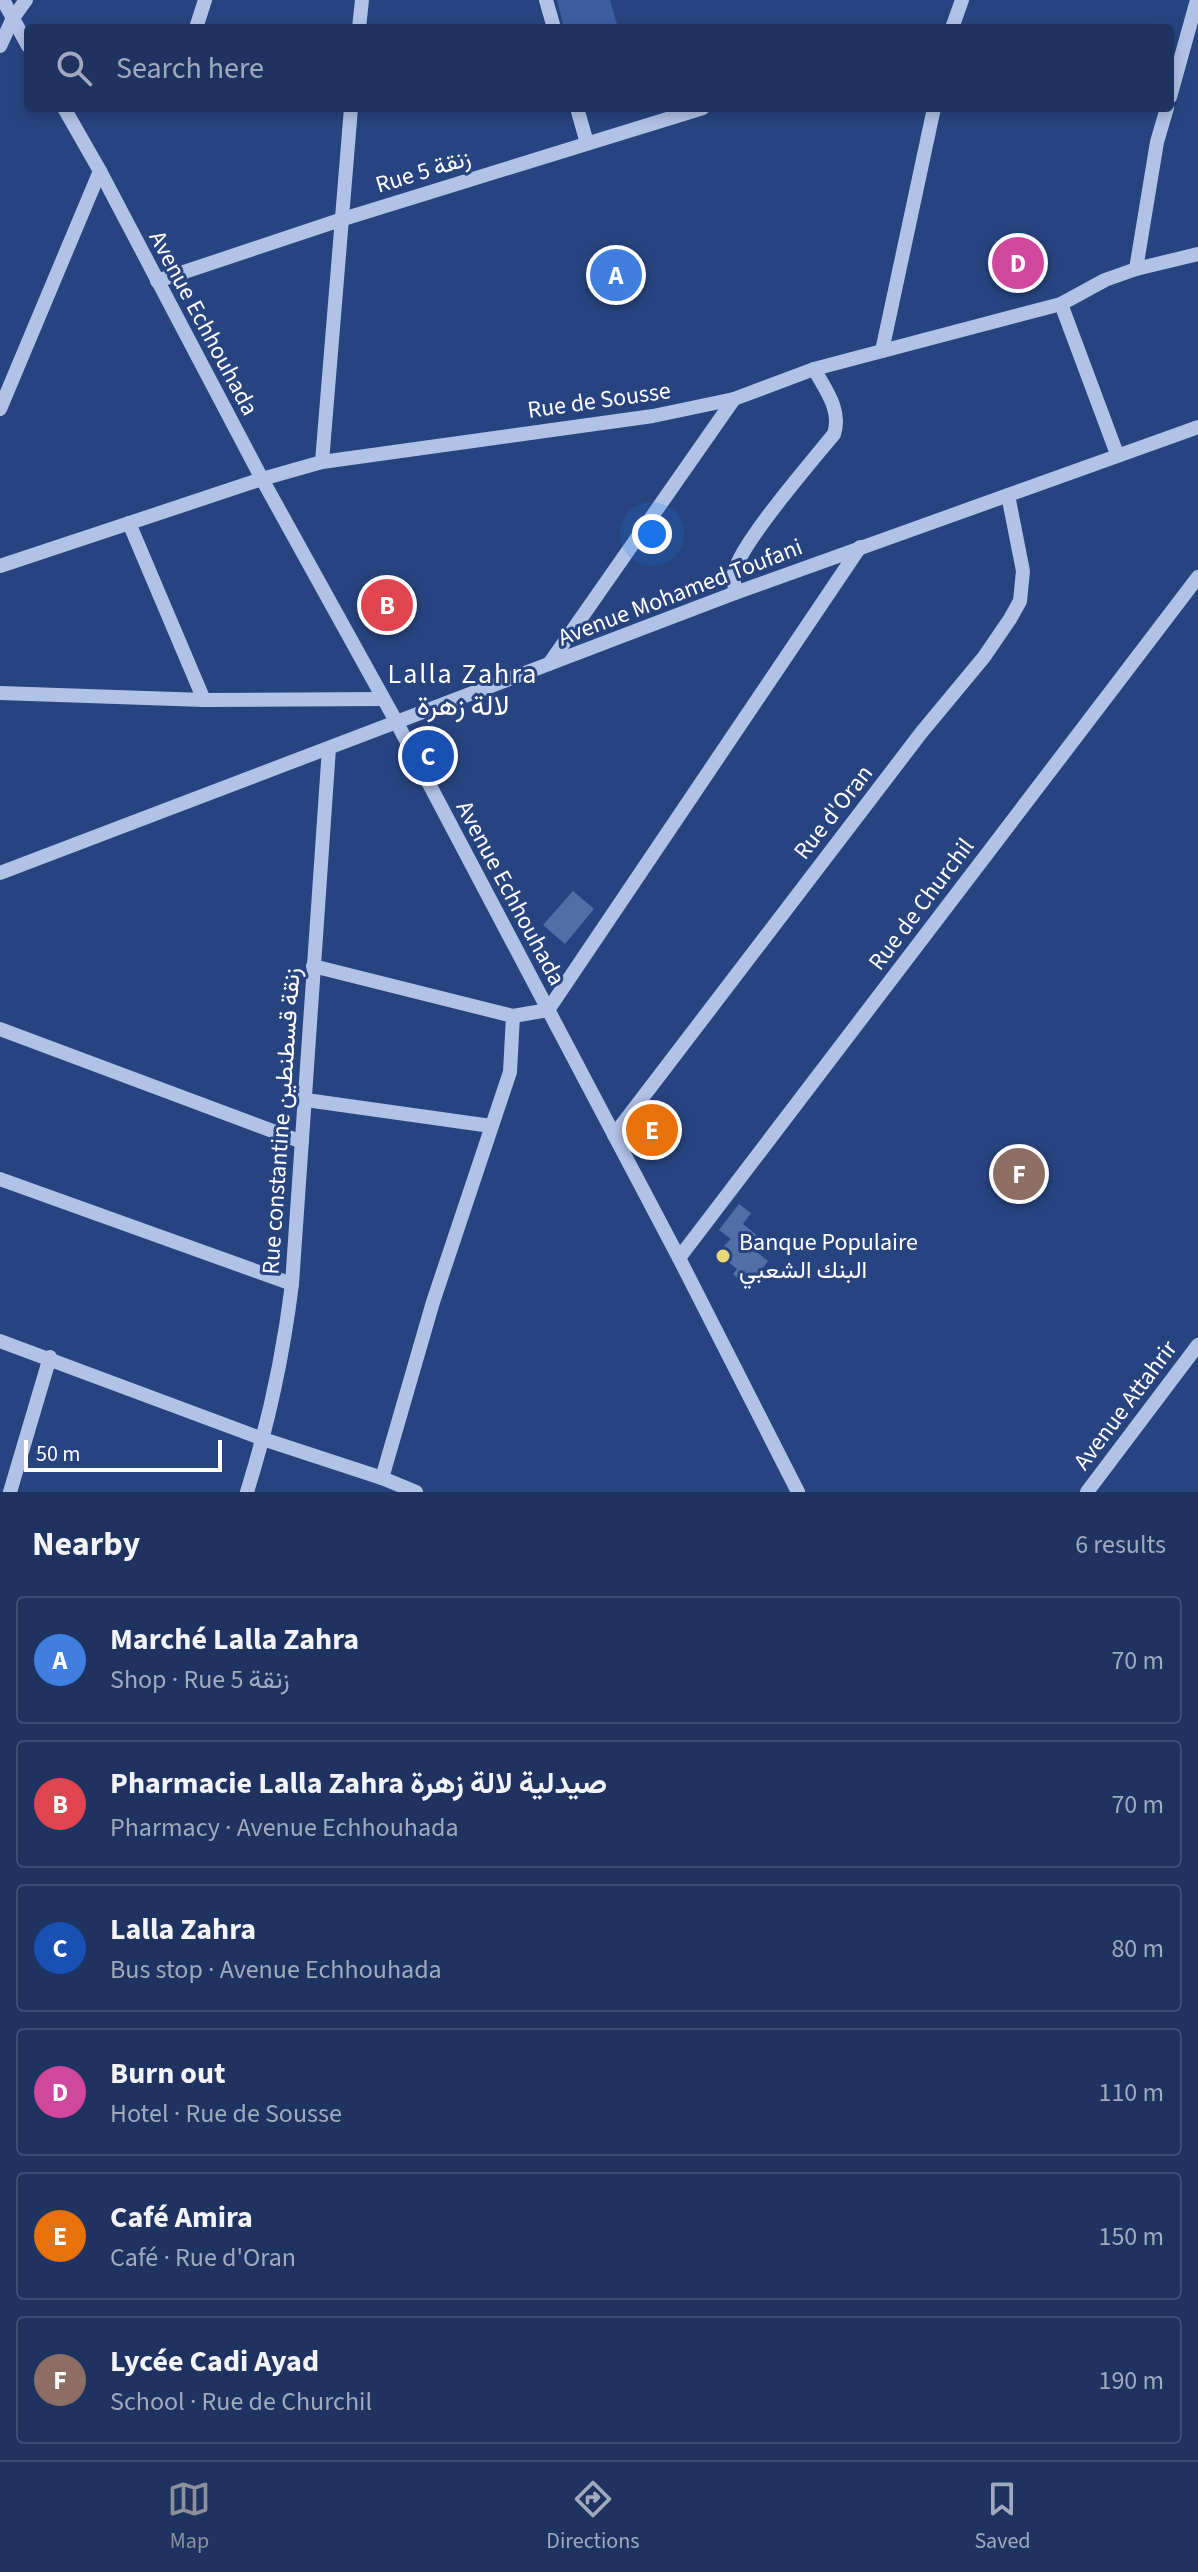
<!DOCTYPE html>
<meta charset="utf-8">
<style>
:root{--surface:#1e3360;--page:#263b66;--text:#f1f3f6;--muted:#a1aabd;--line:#3c4e75;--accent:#8c9099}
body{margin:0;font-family:"Source Sans 3",Vazirmatn,sans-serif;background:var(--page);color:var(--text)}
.scale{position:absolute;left:24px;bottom:20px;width:198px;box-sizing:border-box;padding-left:8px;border:4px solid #fff;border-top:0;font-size:22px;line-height:28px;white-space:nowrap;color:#fff;-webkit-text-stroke:6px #284480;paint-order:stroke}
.you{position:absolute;left:652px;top:534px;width:28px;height:28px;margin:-20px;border:6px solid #fff;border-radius:50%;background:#1a73e8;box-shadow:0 0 0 12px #1a73e833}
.badge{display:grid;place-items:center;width:52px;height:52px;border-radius:50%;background:var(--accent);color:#fff;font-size:26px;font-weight:700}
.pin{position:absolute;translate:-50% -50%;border:4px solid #fff;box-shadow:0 2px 8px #0006}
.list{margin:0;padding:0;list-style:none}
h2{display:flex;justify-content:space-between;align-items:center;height:104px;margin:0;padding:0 32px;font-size:34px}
h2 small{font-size:26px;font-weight:400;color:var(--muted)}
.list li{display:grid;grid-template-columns:52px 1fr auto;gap:24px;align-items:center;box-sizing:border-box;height:128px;margin:0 16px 16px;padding:0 16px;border:2px solid var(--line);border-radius:8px}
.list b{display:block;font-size:30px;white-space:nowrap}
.list p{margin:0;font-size:26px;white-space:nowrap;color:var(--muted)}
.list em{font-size:26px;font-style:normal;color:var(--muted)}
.icon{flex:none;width:44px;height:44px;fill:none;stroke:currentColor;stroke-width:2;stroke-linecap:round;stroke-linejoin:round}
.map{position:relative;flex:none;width:1198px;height:1492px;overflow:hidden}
.search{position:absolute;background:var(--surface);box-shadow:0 4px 12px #0003;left:24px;right:24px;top:24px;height:88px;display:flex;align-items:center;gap:20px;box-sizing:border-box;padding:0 28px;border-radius:8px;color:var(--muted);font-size:30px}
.sheet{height:968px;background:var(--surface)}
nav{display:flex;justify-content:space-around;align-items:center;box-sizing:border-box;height:112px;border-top:2px solid var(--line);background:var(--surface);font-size:22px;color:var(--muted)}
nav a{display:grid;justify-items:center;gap:4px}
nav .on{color:var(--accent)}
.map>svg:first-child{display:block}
.green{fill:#3d5d9d}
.building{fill:#516ea9}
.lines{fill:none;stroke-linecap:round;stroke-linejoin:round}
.minor{stroke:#b0c2e6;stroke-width:14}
.poi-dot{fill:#edd876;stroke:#284480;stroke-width:3}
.labels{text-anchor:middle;stroke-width:6;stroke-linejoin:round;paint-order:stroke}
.street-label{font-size:24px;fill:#fff;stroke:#284480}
.poi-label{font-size:24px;fill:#fff;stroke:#284480;text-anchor:start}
.quarter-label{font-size:28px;letter-spacing:2px;fill:#fff;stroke:#284480}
</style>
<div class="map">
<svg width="1198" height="1492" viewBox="0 0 1198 1492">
<rect width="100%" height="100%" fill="#284480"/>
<path class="green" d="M557,0H610L618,28H564Z"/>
<g class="building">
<path d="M573,891L594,909L565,944L543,925Z"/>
<path d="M739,1204L751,1213L743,1224L760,1238L752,1248L768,1261L748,1288L733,1274L737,1269L727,1261L733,1255L724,1246L731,1239L719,1230Z"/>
</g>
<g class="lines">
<g class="minor">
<path d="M3,0L28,46"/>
<path d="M546,0L554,28"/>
<path d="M196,28L205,0"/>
<path d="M359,28L362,0"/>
<path d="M952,28L962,0"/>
<path d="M0,46L13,18L26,0"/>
<path d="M1170,97L1197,0"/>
<path d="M64,108L100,171L262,479L397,723L679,1258L798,1492"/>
<path d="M577,108L587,143"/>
<path d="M1136,269L1157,142L1167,108"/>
<path d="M157,281L340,220L703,108"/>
<path d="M1061,304L1117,454"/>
<path d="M882,351L934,108"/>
<path d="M0,409L100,171"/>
<path d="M322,462L351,108"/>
<path d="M129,523L204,700"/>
<path d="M0,566L262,479L322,462L653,416L734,399L814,369L1061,304L1105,280L1136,269L1198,254"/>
<path d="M735,593C735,587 733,579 734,573C739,545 813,460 834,434C842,410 825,389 814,369"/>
<path d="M549,664L734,399"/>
<path d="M0,693L204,700L383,699"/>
<path d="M0,873L735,593L1198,427"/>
<path d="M313,966L513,1016L548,1010L860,547"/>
<path d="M0,1029L302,1142"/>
<path d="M306,1100L491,1126"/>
<path d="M614,1135L921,733L984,657L1010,619L1020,601L1023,571L1008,495"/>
<path d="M0,1179L292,1284"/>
<path d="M679,1258L1198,577"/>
<path d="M0,1341L263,1439L382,1478L416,1492"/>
<path d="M382,1478L433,1302L510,1072L513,1016"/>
<path d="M10,1492L50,1357"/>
<path d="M247,1492C269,1422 283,1357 292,1284L329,748"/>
<path d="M1087,1492L1198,1345"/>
</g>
</g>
<circle class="poi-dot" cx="723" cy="1256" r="8"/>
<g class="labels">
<g class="street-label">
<text transform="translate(423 171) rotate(-17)" y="8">Rue 5 زنقة</text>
<text transform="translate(204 323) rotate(62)" y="8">Avenue Echhouhada</text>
<text transform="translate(599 400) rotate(-8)" y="8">Rue de Sousse</text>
<text transform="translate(680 592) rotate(-21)" y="8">Avenue Mohamed Toufani</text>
<text transform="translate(833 812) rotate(-52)" y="8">Rue d'Oran</text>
<text transform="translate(511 893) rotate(62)" y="8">Avenue Echhouhada</text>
<text transform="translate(921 904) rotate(-53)" y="8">Rue de Churchil</text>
<text transform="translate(281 1121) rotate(-86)" y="8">Rue constantine زنقة قسطنطين</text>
<text transform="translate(1125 1405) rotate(-53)" y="8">Avenue Attahrir</text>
</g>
<g class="poi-label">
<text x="739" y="1250">Banque Populaire<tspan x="739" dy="28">البنك الشعبي</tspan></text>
</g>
<g class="quarter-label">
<text x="463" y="683">Lalla Zahra<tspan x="463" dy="32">لالة زهرة</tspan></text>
</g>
</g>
</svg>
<div class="scale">50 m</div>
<div class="you"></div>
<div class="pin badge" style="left:616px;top:275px;background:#3f7fe0">A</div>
<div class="pin badge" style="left:387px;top:605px;background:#e0444e">B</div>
<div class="pin badge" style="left:428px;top:756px;background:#1a4fb4">C</div>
<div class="pin badge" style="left:1018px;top:263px;background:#d1479c">D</div>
<div class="pin badge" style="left:652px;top:1130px;background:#e8710a">E</div>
<div class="pin badge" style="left:1019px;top:1174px;background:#8d6e63">F</div>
<div class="search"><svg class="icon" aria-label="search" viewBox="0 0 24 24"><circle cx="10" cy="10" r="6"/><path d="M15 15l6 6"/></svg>Search here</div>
</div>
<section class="sheet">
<h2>Nearby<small>6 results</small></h2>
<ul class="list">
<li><span class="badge" style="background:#3f7fe0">A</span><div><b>Marché Lalla Zahra</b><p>Shop · Rue 5 زنقة</p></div><em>70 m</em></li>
<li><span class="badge" style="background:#e0444e">B</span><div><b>Pharmacie Lalla Zahra صيدلية لالة زهرة</b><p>Pharmacy · Avenue Echhouhada</p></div><em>70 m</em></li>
<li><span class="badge" style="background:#1a4fb4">C</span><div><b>Lalla Zahra</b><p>Bus stop · Avenue Echhouhada</p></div><em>80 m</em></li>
<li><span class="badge" style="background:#d1479c">D</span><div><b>Burn out</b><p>Hotel · Rue de Sousse</p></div><em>110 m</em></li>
<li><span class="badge" style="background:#e8710a">E</span><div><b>Café Amira</b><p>Café · Rue d'Oran</p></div><em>150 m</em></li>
<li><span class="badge" style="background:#8d6e63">F</span><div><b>Lycée Cadi Ayad</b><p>School · Rue de Churchil</p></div><em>190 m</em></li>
</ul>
</section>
<nav>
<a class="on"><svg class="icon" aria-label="map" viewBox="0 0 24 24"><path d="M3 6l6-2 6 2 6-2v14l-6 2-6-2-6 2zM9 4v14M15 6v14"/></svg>Map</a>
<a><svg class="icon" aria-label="directions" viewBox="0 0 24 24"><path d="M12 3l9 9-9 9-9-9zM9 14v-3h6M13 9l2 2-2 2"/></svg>Directions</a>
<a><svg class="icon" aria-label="saved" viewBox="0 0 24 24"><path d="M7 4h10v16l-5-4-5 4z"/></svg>Saved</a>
</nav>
